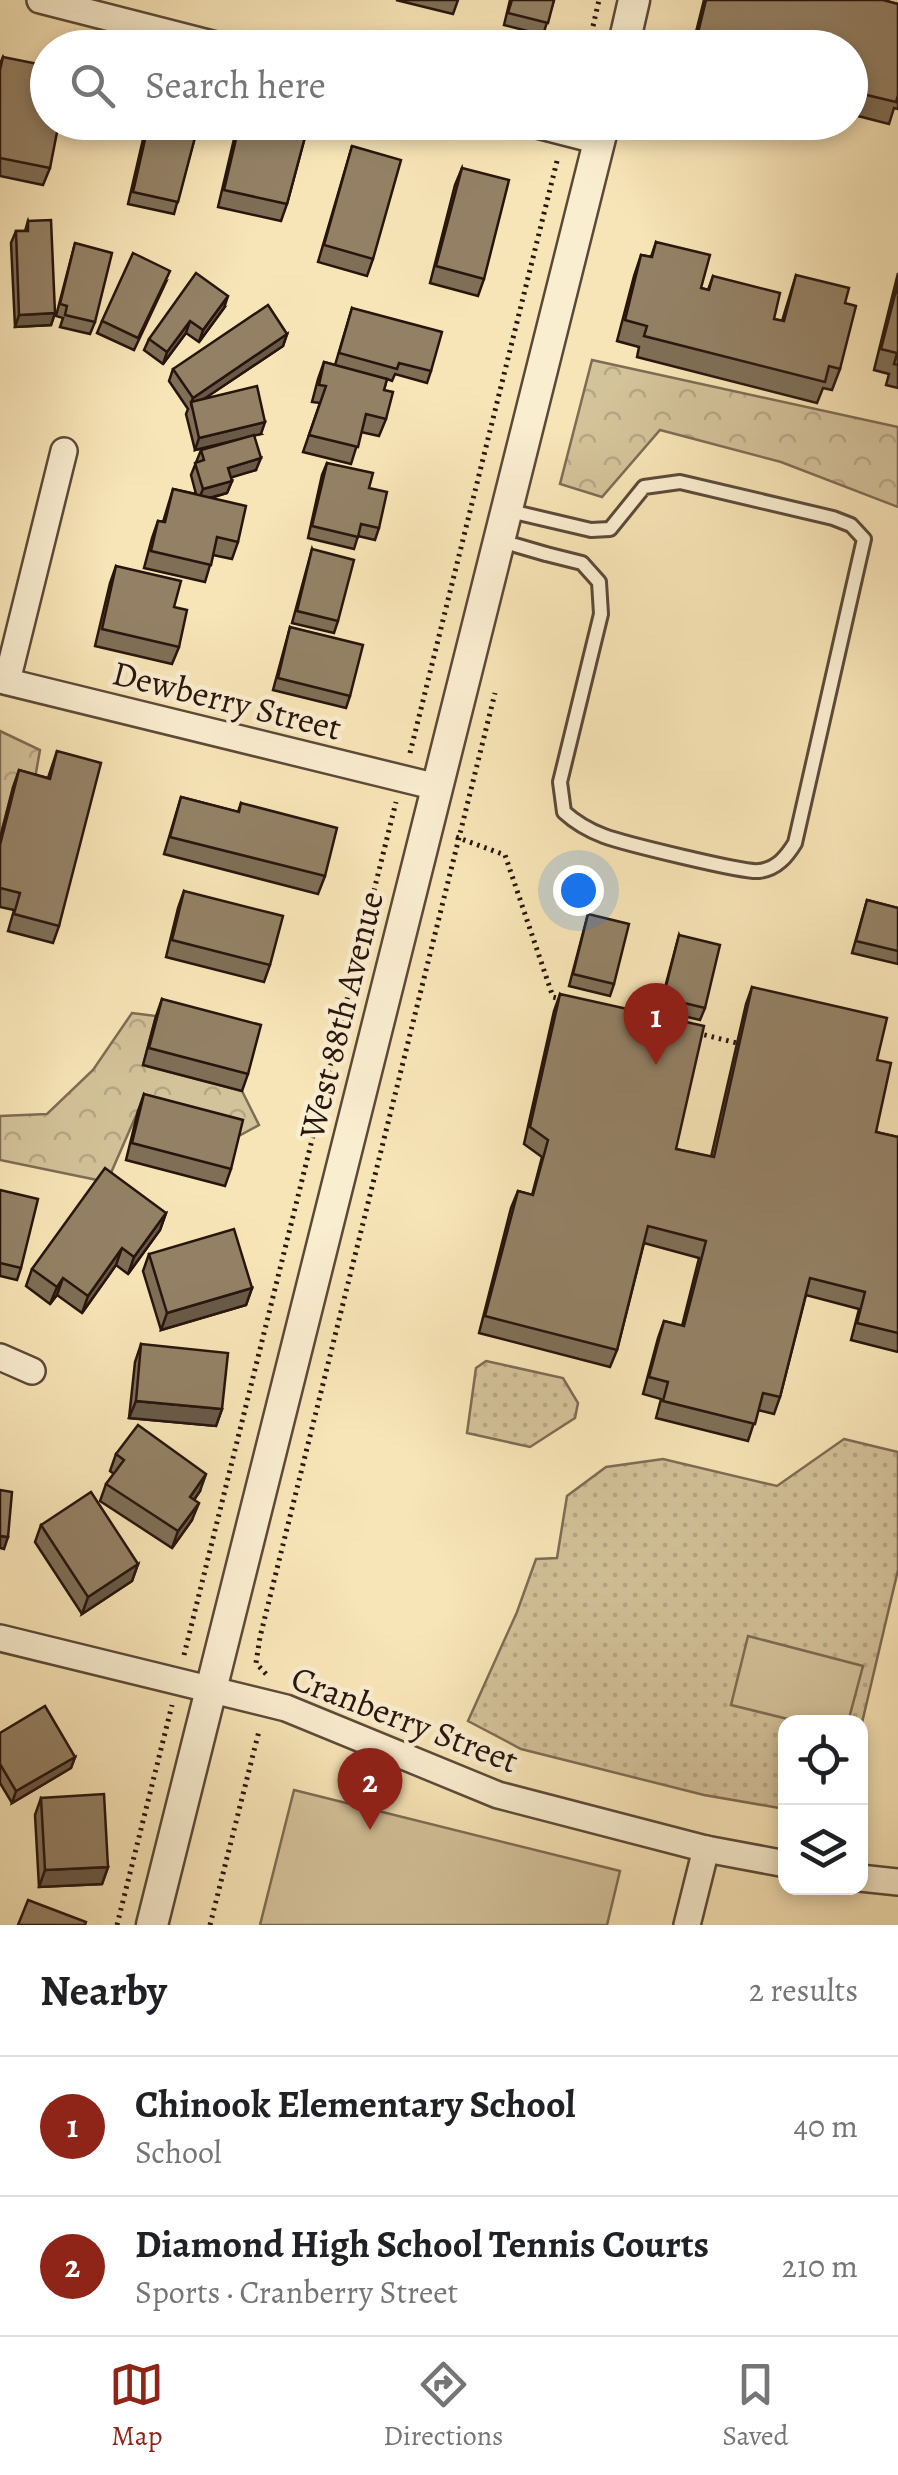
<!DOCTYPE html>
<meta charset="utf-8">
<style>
:root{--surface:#fff;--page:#f6f6f6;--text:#202124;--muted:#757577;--line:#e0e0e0;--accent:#8f2418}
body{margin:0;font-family:Alegreya,serif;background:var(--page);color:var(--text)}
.controls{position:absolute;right:30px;bottom:30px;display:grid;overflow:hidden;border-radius:20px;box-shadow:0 5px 15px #0003}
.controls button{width:90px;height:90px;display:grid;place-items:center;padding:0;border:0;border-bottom:2px solid var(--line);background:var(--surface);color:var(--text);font:50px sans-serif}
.you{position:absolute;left:578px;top:890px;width:35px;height:35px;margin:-25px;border:8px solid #fff;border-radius:50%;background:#1a73e8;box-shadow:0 0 0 15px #1a73e833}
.badge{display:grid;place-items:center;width:65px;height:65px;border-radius:50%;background:var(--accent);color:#fff;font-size:32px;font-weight:700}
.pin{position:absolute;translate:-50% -82px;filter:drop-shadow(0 2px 5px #0008)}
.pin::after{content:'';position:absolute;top:52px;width:35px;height:30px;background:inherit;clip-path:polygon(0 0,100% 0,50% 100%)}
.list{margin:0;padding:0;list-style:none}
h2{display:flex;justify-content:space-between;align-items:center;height:130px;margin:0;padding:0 40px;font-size:42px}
h2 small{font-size:32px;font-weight:400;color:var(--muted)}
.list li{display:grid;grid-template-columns:65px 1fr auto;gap:30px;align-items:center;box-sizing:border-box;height:140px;padding:0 40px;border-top:2px solid var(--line)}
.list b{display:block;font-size:38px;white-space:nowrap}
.list p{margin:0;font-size:32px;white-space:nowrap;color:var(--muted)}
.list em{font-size:32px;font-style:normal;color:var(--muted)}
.icon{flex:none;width:55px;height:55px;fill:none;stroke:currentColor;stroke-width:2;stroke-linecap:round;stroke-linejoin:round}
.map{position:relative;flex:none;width:898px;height:1925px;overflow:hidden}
.search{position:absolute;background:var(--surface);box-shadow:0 5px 15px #0003;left:30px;right:30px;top:30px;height:110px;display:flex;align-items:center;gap:25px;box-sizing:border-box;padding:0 35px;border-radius:55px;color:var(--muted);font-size:38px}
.sheet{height:410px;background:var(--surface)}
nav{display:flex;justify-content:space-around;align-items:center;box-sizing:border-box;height:140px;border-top:2px solid var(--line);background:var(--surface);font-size:28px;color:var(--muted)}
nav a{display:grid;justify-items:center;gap:5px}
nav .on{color:var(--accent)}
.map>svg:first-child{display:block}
.grass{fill:url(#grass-dots);stroke:#7e6c54;stroke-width:2.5}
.forest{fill:url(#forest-crowns);stroke:#7e6c54;stroke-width:2.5}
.garden{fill:#d4c29a;stroke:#7e6c54;stroke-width:2.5}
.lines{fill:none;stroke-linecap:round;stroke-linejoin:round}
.service-casing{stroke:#5b4938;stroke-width:18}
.minor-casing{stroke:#5b4938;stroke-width:30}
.tertiary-casing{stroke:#5b4938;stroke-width:35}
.path{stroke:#27150d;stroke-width:5;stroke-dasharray:2.5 5;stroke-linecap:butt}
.service{stroke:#faeed0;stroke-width:12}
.minor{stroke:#faeed0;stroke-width:25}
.tertiary{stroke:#faeed0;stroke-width:30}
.service-bridge-casing{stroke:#5b4938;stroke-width:18;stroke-linecap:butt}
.service-bridge{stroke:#faeed0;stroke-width:12}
.wall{fill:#7f6f57;stroke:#27150d;stroke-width:2.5}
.shaded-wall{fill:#685a47;stroke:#27150d;stroke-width:2.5}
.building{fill:#948165;stroke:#27150d;stroke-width:2.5}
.labels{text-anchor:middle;stroke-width:9;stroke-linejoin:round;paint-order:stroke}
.street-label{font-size:35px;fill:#27150d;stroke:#faeed0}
</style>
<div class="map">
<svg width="898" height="1925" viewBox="0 0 898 1925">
<defs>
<pattern id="grass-dots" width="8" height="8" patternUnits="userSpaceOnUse" patternTransform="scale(2.5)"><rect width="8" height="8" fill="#d4c29a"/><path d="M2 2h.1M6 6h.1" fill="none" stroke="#b6a684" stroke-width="1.8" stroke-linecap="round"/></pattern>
<pattern id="forest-crowns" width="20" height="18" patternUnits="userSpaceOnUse" patternTransform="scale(2.5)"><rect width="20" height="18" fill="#d4c29a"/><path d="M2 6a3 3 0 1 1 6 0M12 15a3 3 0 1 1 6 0" fill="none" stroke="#b6a684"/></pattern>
</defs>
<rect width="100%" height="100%" fill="#f8e5b7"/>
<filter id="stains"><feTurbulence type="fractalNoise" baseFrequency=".002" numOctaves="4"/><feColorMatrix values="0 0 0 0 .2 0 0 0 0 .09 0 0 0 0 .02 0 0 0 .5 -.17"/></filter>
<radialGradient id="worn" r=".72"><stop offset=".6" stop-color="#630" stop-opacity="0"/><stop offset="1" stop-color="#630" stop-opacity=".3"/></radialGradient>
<g class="grass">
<path d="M486,1361L563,1378L578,1403L575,1418L530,1447L467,1433L476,1368Z"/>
<path d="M844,1439L898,1452V1570L861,1727L860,1722H786L785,1809L704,1795L521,1749L468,1721L517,1612L536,1559L557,1558L567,1496L606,1467L663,1459L777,1486Z"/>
</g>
<g class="forest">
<path d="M592,360L898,427V507L781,462L660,430L602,497L560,484Z"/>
<path d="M0,731L40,750L34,784L13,788L0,838Z"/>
<path d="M132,1013L156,1016L143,1065L242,1091L259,1125L237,1137L138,1111L107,1182L0,1160V1116L47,1114L93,1070Z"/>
</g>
<g class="garden">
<path d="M748,1636L863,1666L848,1722H800L731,1705Z"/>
<path d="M294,1790L620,1871L607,1925H260Z"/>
</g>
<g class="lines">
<defs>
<path id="service" d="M506,510L591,530L610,529L644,487L680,482L833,518L851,525L864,539L795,843C787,856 777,869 759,871C744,873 623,843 604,836C588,830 576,823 564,812L560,782L601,614L599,582L582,563L546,554"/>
<g id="minor">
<path d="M40,0L228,48"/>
<path d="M525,122L599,141"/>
<path d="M0,680L437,787"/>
<path d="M7,681L64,451"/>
<path d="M0,1357L32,1371"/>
<path d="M0,1638L286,1708L498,1795L706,1849L786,1864"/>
<path d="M860,1878L898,1882"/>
<path d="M687,1925L706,1849"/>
</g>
<g id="tertiary">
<path d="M623,48L634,0"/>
<path d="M152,1925L604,122"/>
</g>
</defs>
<use href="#service" class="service-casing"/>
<use href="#minor" class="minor-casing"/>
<use href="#tertiary" class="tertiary-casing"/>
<g class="path">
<path d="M588,48L599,0"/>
<path d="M410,753L558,157"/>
<path d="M456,837L505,855L553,997L565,1000"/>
<path d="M697,1033L737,1043"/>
<path d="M184,1655L396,802"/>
<path d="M266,1674L256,1663L260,1637L495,693"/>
<path d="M117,1925L172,1705"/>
<path d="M210,1925L259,1731"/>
</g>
<use href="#service" class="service"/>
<use href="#minor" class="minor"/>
<use href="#tertiary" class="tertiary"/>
<defs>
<path id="service-bridge" d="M515,545L546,554"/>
</defs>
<use href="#service-bridge" class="service-bridge-casing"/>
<use href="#service-bridge" class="service-bridge"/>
</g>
<g class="wall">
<path d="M396,0H458L453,14Z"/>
<path d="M510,0H554L543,35L504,25Z"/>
<path d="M704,0H883L898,4V109L894,108L889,124L850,114V48H692Z"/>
<path d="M3,57L50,168L43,185L0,176V64Z"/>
<path d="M147,122H199L174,214L128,204Z"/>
<path d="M238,122H309L287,204L281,221L218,207Z"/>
<path d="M352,146L373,259L367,276L318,262Z"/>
<path d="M462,168L484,279L478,296L430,283L455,185Z"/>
<path d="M28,221L55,313L51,325L15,327L11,243L16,231H25Z"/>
<path d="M656,242L701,288L708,290L713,276L774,319L782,321L796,275L845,303L840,369L832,390L823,388L817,403L637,357L639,347L617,341L634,276L641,255L651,257Z"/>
<path d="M75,243L95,322L90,334L60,327L63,318L56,316Z"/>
<path d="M898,273V388L886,385L889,374L874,370Z"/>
<path d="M166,282L134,350L97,333L102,321Z"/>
<path d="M224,308L199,342L186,333L163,364L144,350L149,339Z"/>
<path d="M352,308L431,371L427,383L395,374L392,381L387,379L384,390L386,419L379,436L361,432L351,464L303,452L320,403L312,402L318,379L324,362L335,365Z"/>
<path d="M287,334L283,346L205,398L261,434L254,435L256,470L230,477L232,481L227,493L211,498L238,542L232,559L213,555L205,582L144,568L152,538L158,521L163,522L173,489L196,494L191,475L201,450L237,440L195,450L186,414L188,409L169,381L173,369Z"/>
<path d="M327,463L369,488L379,528L375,540L358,536L354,549L308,538L322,475Z"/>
<path d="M312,549L338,621L334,633L292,623Z"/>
<path d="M116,566L174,607L179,647L172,664L95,646L110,583Z"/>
<path d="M290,627L350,696L346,708L273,690Z"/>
<path d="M57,751L59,926L53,943L8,931L14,910L0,907V838L13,787L19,770L48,778Z"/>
<path d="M181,797L238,812L241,803L325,876L318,894L164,854Z"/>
<path d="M184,891L270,965L264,982L166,957L178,908Z"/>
<path d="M867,900L898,908V964L852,953Z"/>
<path d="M588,914L614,984L610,996L569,986Z"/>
<path d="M679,935L705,1008L700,1020L659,1010Z"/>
<path d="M752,987L877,1060L876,1132L898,1137V1352L851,1340L859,1309L806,1295L780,1397L774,1414L758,1410L748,1441L656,1418L661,1399L643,1394L658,1338L664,1321L682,1326L699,1258L644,1243L617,1350L610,1367L479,1333L511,1208L518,1191L532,1195L542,1157L524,1144L554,1011L560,994L676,1149L711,1157L746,1004Z"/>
<path d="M162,999L248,1074L242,1091L143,1065L156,1016Z"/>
<path d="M144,1094L231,1169L225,1186L126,1160L138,1111Z"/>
<path d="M0,1190L21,1268L17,1280L0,1276Z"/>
<path d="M166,1213L160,1230L128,1274L116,1265L82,1313L57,1295L50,1304L26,1286L32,1269Z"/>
<path d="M149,1254L252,1288L246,1305L161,1330L143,1271Z"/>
<path d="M141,1344L222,1409L216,1426L129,1418L135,1362Z"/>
<path d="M116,1454L200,1491L194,1500L192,1520L172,1548L100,1501L106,1484L114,1474L110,1471Z"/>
<path d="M41,1525L138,1564L132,1581L82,1614L35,1542Z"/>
<path d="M0,1733L75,1757L71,1768L12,1803L0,1783Z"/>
<path d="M41,1798L108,1867L102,1884L39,1887L35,1815Z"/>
</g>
<g class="shaded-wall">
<path d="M228,296L224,308L199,342L203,330Z"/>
<path d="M55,313L51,325L15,327L19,315Z"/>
<path d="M190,321L186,333L163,364L167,352Z"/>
<path d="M287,334L283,346L192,407L191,403L193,398Z"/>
<path d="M265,422L261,434L195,450L199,438Z"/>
<path d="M261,458L256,470L223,480L228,468Z"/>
<path d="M232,481L227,493L198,501L203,489Z"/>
<path d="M166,1213L160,1230L128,1274L134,1257Z"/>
<path d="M122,1248L116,1265L82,1313L88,1296Z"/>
<path d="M63,1278L57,1295L50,1304L57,1287Z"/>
<path d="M252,1288L246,1305L161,1330L167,1313Z"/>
<path d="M136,1401L222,1409L216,1426L129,1418Z"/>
<path d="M206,1474L200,1491L184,1514L190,1497Z"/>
<path d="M199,1503L192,1520L172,1548L178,1531Z"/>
<path d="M0,1536L8,1537L4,1549L0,1548Z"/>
<path d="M138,1564L132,1581L82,1614L88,1597Z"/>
<path d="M75,1757L71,1768L12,1803L16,1791Z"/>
<path d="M108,1867L102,1884L39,1887L45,1870Z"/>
</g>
<g class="building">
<path d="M512,0H554L548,23L508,13Z"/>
<path d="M706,0H883L898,4V95L896,102L850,91V48H704L706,40L697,37Z"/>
<path d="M3,57L48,66V122H59L50,168L0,158V70Z"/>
<path d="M149,122H199L178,202L133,192Z"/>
<path d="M240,122H309L287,204L224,190Z"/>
<path d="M352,146L401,160L373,259L324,245Z"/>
<path d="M462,168L509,180L484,279L436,266Z"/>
<path d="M51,220L55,313L19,315L16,231H28V221Z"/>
<path d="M656,242L710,255L701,288L709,290L713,276L780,293L774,319L784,321L796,275L849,288L845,303L856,306L840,369L829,366L825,382L644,336L647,326L625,320L641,255L652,257Z"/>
<path d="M75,243L112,253L95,322L65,315L67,306L60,304Z"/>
<path d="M133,253L170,271L138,338L102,321Z"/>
<path d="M196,273L228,296L203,330L190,321L167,352L149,339Z"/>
<path d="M898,283V365L894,364L897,353L881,349Z"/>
<path d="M268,305L287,334L193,398L173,369Z"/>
<path d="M352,308L442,332L431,371L399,363L397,369L339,353Z"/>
<path d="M324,362L387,379L384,390L393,392L386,419L366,414L358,447L309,435L326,386L319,385Z"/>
<path d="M257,386L265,422L199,438L191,402Z"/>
<path d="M254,435L261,458L228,468L232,481L203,489L195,463L204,460L201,450Z"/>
<path d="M327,463L373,473L369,488L387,492L379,528L361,524L358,537L312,526Z"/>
<path d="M173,489L246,506L238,542L217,537L211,565L151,551L158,521L165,522Z"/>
<path d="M312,549L354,560L338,621L297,611Z"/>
<path d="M116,566L181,581L174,607L187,610L179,647L102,629Z"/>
<path d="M290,627L363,645L350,696L278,678Z"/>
<path d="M57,751L101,763L59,926L14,914L20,893L0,888V845L19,770L50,779Z"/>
<path d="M181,797L239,812L241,803L337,828L325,876L170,837Z"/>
<path d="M184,891L283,916L270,965L172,940Z"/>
<path d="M867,900L898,908V951L856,941Z"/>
<path d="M588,914L629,924L614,984L573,974Z"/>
<path d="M679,935L720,945L705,1008L663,998Z"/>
<path d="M752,987L887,1018L877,1060L891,1063L876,1132L898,1137V1333L857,1323L865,1292L810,1278L780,1397L763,1393L755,1424L663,1401L668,1382L649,1377L664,1321L684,1326L706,1241L648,1226L617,1350L485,1316L518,1191L533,1195L548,1140L530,1127L560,994L704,1026L676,1149L714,1157Z"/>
<path d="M162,999L261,1025L248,1074L149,1048Z"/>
<path d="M144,1094L243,1120L231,1169L132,1143Z"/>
<path d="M105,1168L166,1213L134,1257L122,1248L88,1296L63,1278L57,1287L32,1269Z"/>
<path d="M0,1190L38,1199L21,1268L0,1263Z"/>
<path d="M234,1229L252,1288L167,1313L149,1254Z"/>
<path d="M141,1344L228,1353L222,1409L136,1401Z"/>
<path d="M138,1425L206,1474L190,1497L199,1503L178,1531L106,1484L124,1460L116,1454Z"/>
<path d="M0,1490L12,1492L8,1537L0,1536Z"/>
<path d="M91,1492L138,1564L88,1597L41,1525Z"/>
<path d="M45,1706L75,1757L16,1791L0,1764V1733Z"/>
<path d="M104,1794L108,1867L45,1870L41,1798Z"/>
<path d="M28,1900L86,1922L85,1925H18Z"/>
</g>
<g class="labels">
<g class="street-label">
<text transform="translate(227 700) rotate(14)" y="12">Dewberry Street</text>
<text transform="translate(341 1015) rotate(-76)" y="12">West 88th Avenue</text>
<text transform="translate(405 1719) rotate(21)" y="12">Cranberry Street</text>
</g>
</g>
<rect width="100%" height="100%" filter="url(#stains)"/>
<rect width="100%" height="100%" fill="url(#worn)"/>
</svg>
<div class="controls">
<button><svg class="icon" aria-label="locate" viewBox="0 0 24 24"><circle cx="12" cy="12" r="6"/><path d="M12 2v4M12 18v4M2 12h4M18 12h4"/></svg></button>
<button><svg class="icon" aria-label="layers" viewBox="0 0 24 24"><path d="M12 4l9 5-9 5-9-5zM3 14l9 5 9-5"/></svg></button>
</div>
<div class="you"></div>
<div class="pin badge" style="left:656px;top:1065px">1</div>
<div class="pin badge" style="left:370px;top:1830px">2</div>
<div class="search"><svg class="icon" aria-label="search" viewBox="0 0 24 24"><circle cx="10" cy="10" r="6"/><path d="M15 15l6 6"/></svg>Search here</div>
</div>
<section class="sheet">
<h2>Nearby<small>2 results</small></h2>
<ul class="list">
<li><span class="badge">1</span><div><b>Chinook Elementary School</b><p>School</p></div><em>40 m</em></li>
<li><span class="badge">2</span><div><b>Diamond High School Tennis Courts</b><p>Sports · Cranberry Street</p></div><em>210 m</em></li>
</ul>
</section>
<nav>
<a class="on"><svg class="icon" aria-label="map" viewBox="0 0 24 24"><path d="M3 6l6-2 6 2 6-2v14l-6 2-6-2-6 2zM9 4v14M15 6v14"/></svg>Map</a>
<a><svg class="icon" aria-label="directions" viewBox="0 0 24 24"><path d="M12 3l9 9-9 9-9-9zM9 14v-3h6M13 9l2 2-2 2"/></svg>Directions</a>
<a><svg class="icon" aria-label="saved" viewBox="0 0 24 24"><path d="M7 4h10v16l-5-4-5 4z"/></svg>Saved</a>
</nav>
